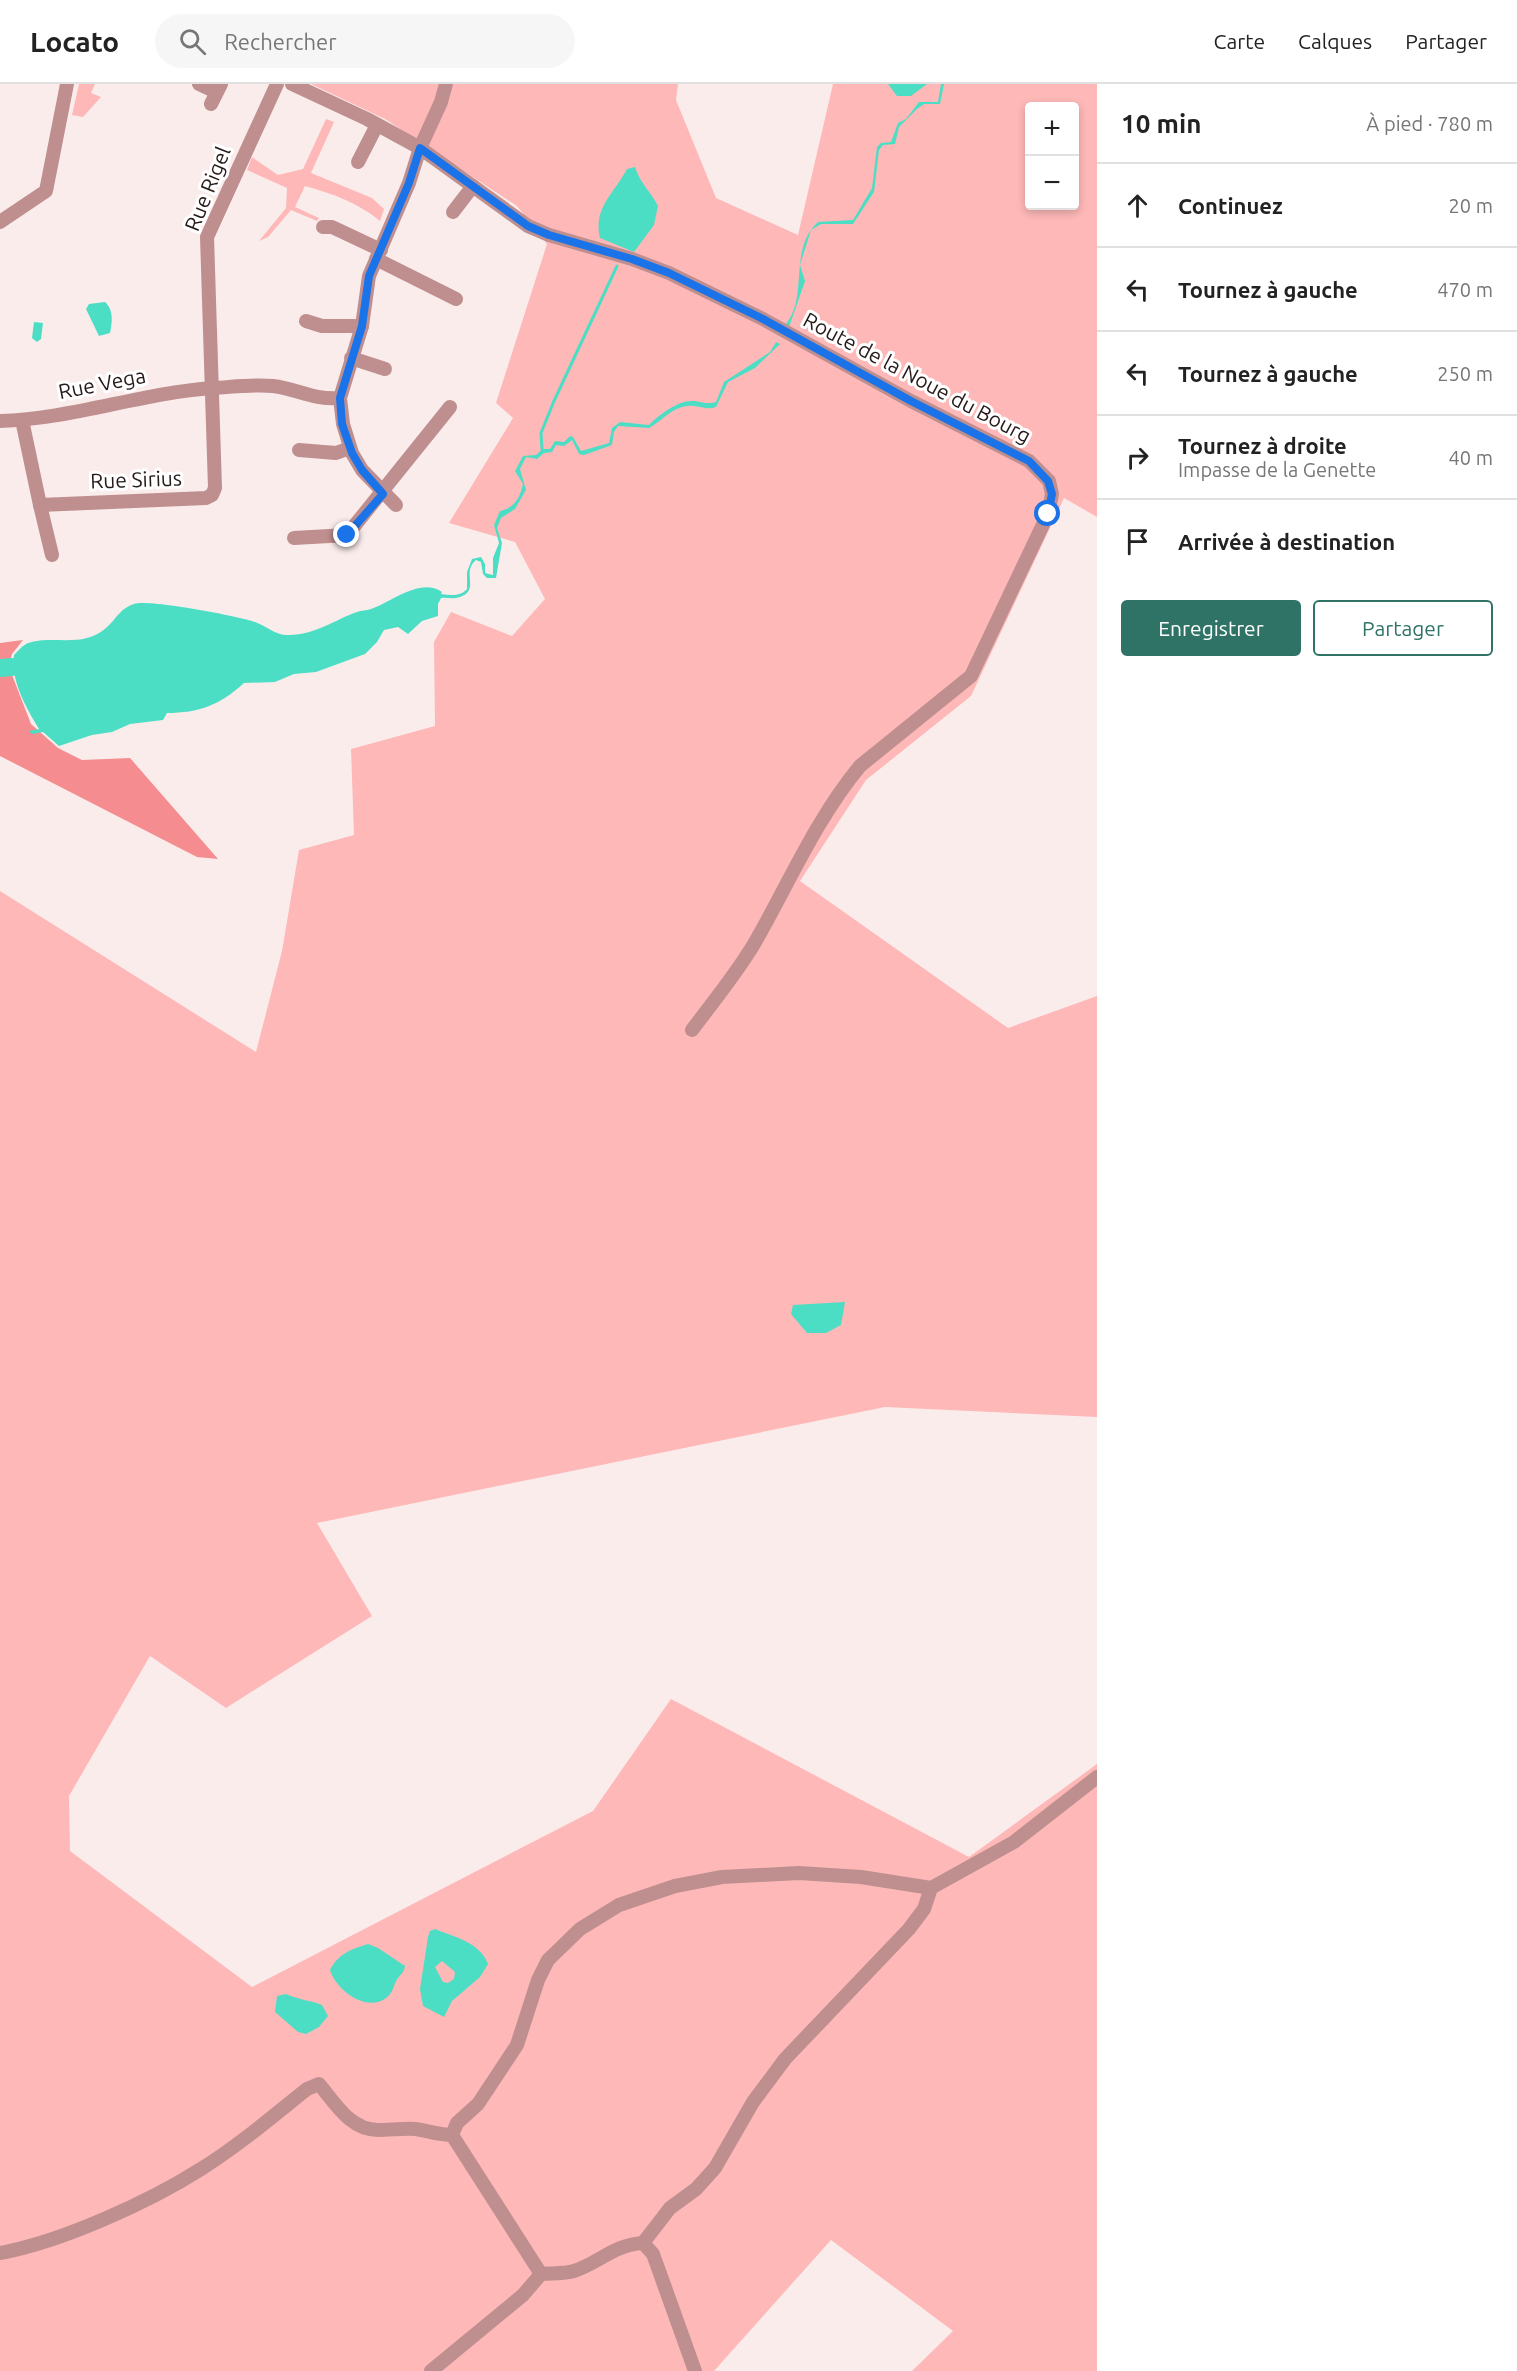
<!DOCTYPE html>
<html lang="fr">
<meta charset="utf-8">
<style>
:root{--surface:#fff;--page:#f6f6f6;--text:#222;--muted:#767676;--line:#e0e0e0;--accent:#2f7367}
body{margin:0;font-family:Ubuntu,sans-serif;background:var(--page);color:var(--text)}
.controls{position:absolute;right:18px;top:18px;display:grid;overflow:hidden;border-radius:6px;box-shadow:0 3px 9px #0003}
.controls button{width:54px;height:54px;display:grid;place-items:center;padding:0;border:0;border-bottom:2px solid var(--line);background:var(--surface);color:var(--text);font:30px sans-serif}
.stop{position:absolute;width:18px;height:18px;margin:-14px;border:4px solid #1a73e8;border-radius:50%;background:#fff}
.stop.end{background:#1a73e8;border-color:#fff;box-shadow:0 2px 6px #0008}
.list{margin:0;padding:0;list-style:none}
h2{display:flex;justify-content:space-between;align-items:center;height:78px;margin:0;padding:0 24px;font-size:26px}
h2 small{font-size:20px;font-weight:400;color:var(--muted)}
.list li{display:grid;grid-template-columns:39px 1fr auto;gap:18px;align-items:center;box-sizing:border-box;height:84px;padding:0 24px;border-top:2px solid var(--line)}
.list b{display:block;font-size:22px;white-space:nowrap}
.list p{margin:0;font-size:20px;white-space:nowrap;color:var(--muted)}
.list em{font-size:20px;font-style:normal;color:var(--muted)}
.actions{display:flex;gap:12px;padding:18px 24px}
.actions a{flex:1;padding:14px 0;border:2px solid var(--accent);border-radius:6px;text-align:center;font-size:21px;color:var(--accent)}
.actions .main{background:var(--accent);color:#fff}
.icon{flex:none;width:33px;height:33px;fill:none;stroke:currentColor;stroke-width:2;stroke-linecap:round;stroke-linejoin:round}
.map{position:relative;flex:none;width:1097px;height:2287px;overflow:hidden}
header{display:flex;align-items:center;gap:36px;box-sizing:border-box;height:84px;padding:0 30px;background:var(--surface);border-bottom:2px solid var(--line)}
header strong{font-size:28px}
nav{display:flex;gap:33px;margin-inline-start:auto;font-size:21px}
.search{width:420px;height:54px;background:var(--page);display:flex;align-items:center;gap:15px;box-sizing:border-box;padding:0 21px;border-radius:33px;color:var(--muted);font-size:22px}
main{display:flex}
aside{flex:1;background:var(--surface)}
.map>svg:first-child{display:block}
.green{fill:#feb8b8;fill-rule:evenodd}
.forest{fill:#f58c8f}
.water{fill:#4bdec5;fill-rule:evenodd}
.lines{fill:none;stroke-linecap:round;stroke-linejoin:round}
.stream{stroke:#4bdec5;stroke-width:3}
.river{stroke:#4bdec5;stroke-width:18}
.minor{stroke:#bf8f8f;stroke-width:14}
.route{stroke:#1a73e8;stroke-width:8}
.labels{text-anchor:middle;stroke-width:6;stroke-linejoin:round;paint-order:stroke}
.street-label{font-size:21px;fill:#261919;stroke:#fff}
</style>
<header>
<strong>Locato</strong>
<div class="search"><svg class="icon" aria-label="search" viewBox="0 0 24 24"><circle cx="10" cy="10" r="6"/><path d="M15 15l6 6"/></svg>Rechercher</div>
<nav><a>Carte</a><a>Calques</a><a>Partager</a></nav>
</header>
<main>
<div class="map">
<svg width="1097" height="2287" viewBox="0 0 1097 2287">
<rect width="100%" height="100%" fill="#fbecec"/>
<g class="green">
<path d="M79,0H95L91,9L101,13L83,33L72,31Z"/>
<path d="M311,0H678L676,16L716,114L798,151L833,0H1097V433L1064,414L971,612L866,696L800,797L1008,944L1097,912V1333L885,1323L317,1439L372,1532L226,1624L150,1572L69,1712L70,1767L252,1903L593,1727L671,1615L969,1773L1097,1680V2287H912L953,2247L831,2156L714,2287H0V807L256,968L282,867L299,766L354,751L351,665L435,642L434,558L451,528L512,552L545,515L515,458L449,439L513,334L496,319L547,160L517,122L385,35ZM1030,22H1074V122H1030Z"/>
<path d="M326,35L334,38L311,89L372,114L384,125L380,137C357,118 333,110 305,102L295,123L319,134L317,137L291,126L268,153L259,157L286,124L287,104L247,86L252,73L278,91L303,85Z"/>
</g>
<path class="forest" d="M23,556L12,570L9,583L31,640L58,664L82,676L130,674L218,775L197,773L0,672V559Z"/>
<g class="water">
<path d="M888,0H927L911,12H897Z"/>
<path d="M941,0H944L940,20H924L917,25L899,43L895,60L883,61L879,66L874,108L853,140H821L811,146L800,181L805,197L788,246L784,242C810,215 787,166 818,138L853,136L872,104L877,63L881,59L891,58L898,39L906,35L919,18H938Z"/>
<path d="M635,83C640,99 651,108 658,122L654,141L634,168L600,154C593,123 614,110 627,85Z"/>
<path d="M105,218C114,226 112,239 110,249L99,252L86,225L89,220Z"/>
<path d="M34,238L43,239L41,255L37,258L32,254Z"/>
<path d="M776,258L780,260L755,284L728,298L716,323C706,327 698,320 687,322C671,324 662,337 649,344L618,342L614,348L612,361L584,371L579,370L572,356L564,362L556,361L552,368L544,369L537,375L526,373L520,385L526,406L515,425L501,434L497,444L502,459L496,494H487L483,490L481,478L476,476C460,489 483,508 456,514C451,515 446,513 441,514L438,520V532L422,537L408,550L398,543L384,546L377,558L365,570L316,588L294,590L275,598L244,599C220,621 199,629 167,629L163,636L130,640L112,648L92,651L59,662L43,648L32,650L29,647L39,645C26,624 10,595 14,571C18,567 23,561 28,559C46,553 69,559 87,554C114,547 114,526 134,520C148,515 237,532 255,538C267,542 276,552 289,551C315,551 334,536 357,528C361,526 366,527 371,525C392,518 420,493 442,508L441,510C450,511 460,513 467,505V488L472,475L481,473L485,480V489L493,491V474L499,459L494,441L500,427C514,424 520,414 523,400L515,387L523,372L536,371L542,365H550L555,357L564,358L570,352L573,353L581,367L609,359L612,344L620,338L649,341C659,331 677,317 692,317C701,317 705,321 716,318L724,298L770,268Z"/>
<path d="M845,1218L841,1241L826,1249H807L791,1230L793,1221Z"/>
<path d="M435,1845C454,1853 480,1858 488,1880L480,1893L452,1917L444,1933L423,1922L420,1905L428,1853L430,1847ZM442,1877L455,1888L454,1895L448,1899L443,1898L435,1883Z"/>
<path d="M368,1860L378,1864L405,1882C404,1888 402,1889 398,1894C393,1901 394,1908 386,1914C366,1929 336,1906 330,1886C338,1870 351,1865 368,1860Z"/>
<path d="M286,1910C299,1916 310,1916 322,1921L328,1932L319,1943L306,1950L298,1948L275,1928L277,1912Z"/>
</g>
<g class="lines">
<path class="stream" d="M542,365L541,349L554,317L617,182"/>
<path class="river" d="M0,584L12,583"/>
<g class="minor">
<path d="M199,0L216,8"/>
<path d="M292,0L367,35L420,64L528,142L549,151L632,175L669,189L763,235L911,317L1029,377L1049,397L1052,410L1048,430L971,592L860,682C816,735 788,801 754,860C736,890 713,918 692,946"/>
<path d="M211,20L221,0"/>
<path d="M358,78L377,41"/>
<path d="M453,128L473,102"/>
<path d="M0,138L46,107L67,0"/>
<path d="M323,143H332L381,166"/>
<path d="M376,175L456,215"/>
<path d="M306,237L322,242H362"/>
<path d="M351,274L385,285"/>
<path d="M22,336L40,421L206,414L212,411L215,404L207,153L277,0"/>
<path d="M0,337C72,335 141,309 213,304C232,303 254,300 273,302C298,305 312,316 340,314"/>
<path d="M299,366L336,369L350,364"/>
<path d="M40,421L52,471"/>
<path d="M396,421L362,386L352,369L343,340L340,314L362,242L369,192L409,99L420,64L441,18L446,0"/>
<path d="M294,454L347,451L450,323"/>
<path d="M452,2051L457,2039L478,2020L517,1961L538,1896L548,1876L580,1845L619,1821L675,1802L722,1793L799,1789L861,1793L931,1804L1014,1758L1097,1693"/>
<path d="M643,2159L670,2124L696,2105L715,2084L753,2018L785,1975L909,1845L924,1825L931,1804"/>
<path d="M0,2169C61,2158 149,2118 201,2085C238,2062 273,2032 307,2005L319,2000C335,2019 350,2046 378,2046C390,2046 404,2044 416,2045C428,2047 439,2051 452,2051L541,2190C551,2189 564,2190 574,2187C599,2179 613,2161 643,2159L653,2170L695,2287"/>
<path d="M431,2287L523,2211L541,2190"/>
</g>
</g>
<g class="lines">
<path class="route" d="M347,451L383,410L362,386L352,369L342,340L340,314L362,242L369,192L409,99L420,64L528,142L549,151L632,175L669,189L763,235L911,317L1029,377L1048,397L1052,410L1048,430"/>
</g>
<g class="labels">
<g class="street-label">
<text transform="translate(208 105) rotate(-68)" y="7">Rue Rigel</text>
<text transform="translate(917 294) rotate(28)" y="7">Route de la Noue du Bourg</text>
<text transform="translate(102 300) rotate(-11)" y="7">Rue Vega</text>
<text transform="translate(136 396) rotate(-2)" y="7">Rue Sirius</text>
</g>
</g>
</svg>
<div class="controls">
<button>+</button>
<button>−</button>
</div>
<div class="stop" style="left:1048px;top:430px"></div>
<div class="stop end" style="left:347px;top:451px"></div>
</div>
<aside>
<h2>10 min<small>À pied · 780 m</small></h2>
<ul class="list">
<li><svg class="icon" aria-label="ahead" viewBox="0 0 24 24"><path d="M12 20V5M6 11l6-6 6 6"/></svg><div><b>Continuez</b></div><em>20 m</em></li>
<li><svg class="icon" aria-label="left" viewBox="0 0 24 24"><path d="M17 20v-9H6M10 6l-5 5 5 5"/></svg><div><b>Tournez à gauche</b></div><em>470 m</em></li>
<li><svg class="icon" aria-label="left" viewBox="0 0 24 24"><path d="M17 20v-9H6M10 6l-5 5 5 5"/></svg><div><b>Tournez à gauche</b></div><em>250 m</em></li>
<li><svg class="icon" aria-label="right" viewBox="0 0 24 24"><path d="M7 20v-9h11M14 6l5 5-5 5"/></svg><div><b>Tournez à droite</b><p>Impasse de la Genette</p></div><em>40 m</em></li>
<li><svg class="icon" aria-label="arrive" viewBox="0 0 24 24"><path d="M6 21V4h12l-3 4 3 4H6"/></svg><div><b>Arrivée à destination</b></div></li>
</ul>
<div class="actions"><a class="main">Enregistrer</a><a>Partager</a></div>
</aside>
</main>
